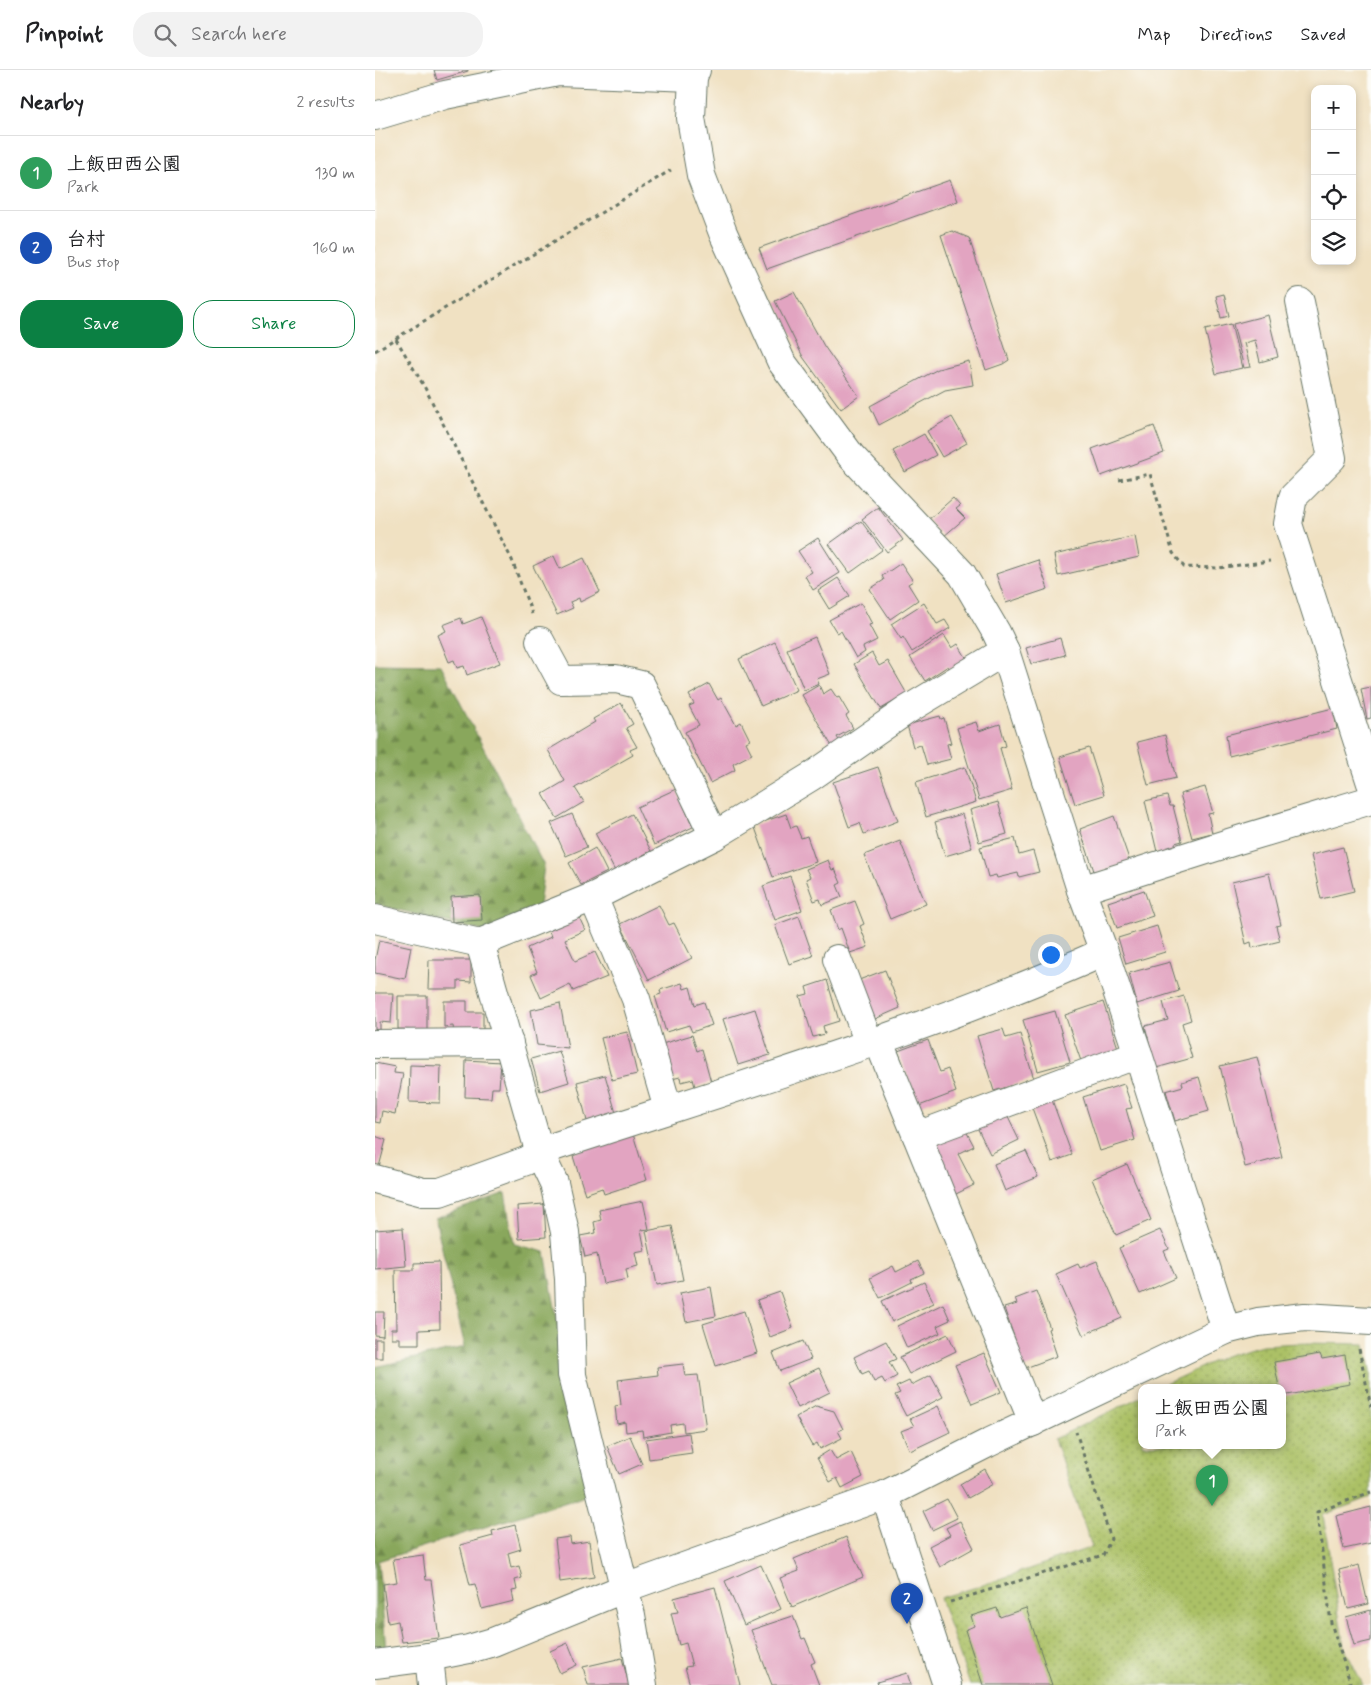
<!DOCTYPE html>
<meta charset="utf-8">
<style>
:root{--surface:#fff;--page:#f2f2f2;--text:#202124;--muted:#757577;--line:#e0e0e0;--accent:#0b8043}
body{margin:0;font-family:Mynerve,"Klee One",sans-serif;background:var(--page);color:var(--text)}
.controls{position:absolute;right:15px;top:15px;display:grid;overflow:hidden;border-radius:10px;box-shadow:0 2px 8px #0003}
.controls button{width:45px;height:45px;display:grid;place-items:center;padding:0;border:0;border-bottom:1px solid var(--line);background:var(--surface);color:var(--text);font:25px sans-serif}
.you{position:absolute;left:675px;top:884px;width:18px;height:18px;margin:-12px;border:4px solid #fff;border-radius:50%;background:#1a73e8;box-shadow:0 0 0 8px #1a73e833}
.badge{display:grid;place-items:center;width:32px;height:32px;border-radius:50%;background:var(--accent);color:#fff;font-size:16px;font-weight:700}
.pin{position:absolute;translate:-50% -41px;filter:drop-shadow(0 1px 2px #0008)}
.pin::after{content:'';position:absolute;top:26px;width:18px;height:15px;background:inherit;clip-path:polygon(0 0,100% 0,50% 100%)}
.popup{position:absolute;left:763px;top:1314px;width:148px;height:65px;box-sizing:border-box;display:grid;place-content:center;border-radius:10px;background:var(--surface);filter:drop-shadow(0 1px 4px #0005);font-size:16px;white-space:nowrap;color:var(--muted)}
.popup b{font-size:19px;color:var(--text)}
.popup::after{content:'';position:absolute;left:50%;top:100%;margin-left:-10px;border:10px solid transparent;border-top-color:var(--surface)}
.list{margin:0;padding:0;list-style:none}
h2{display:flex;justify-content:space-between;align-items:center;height:65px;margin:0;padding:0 20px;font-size:21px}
h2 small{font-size:16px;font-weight:400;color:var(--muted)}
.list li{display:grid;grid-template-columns:32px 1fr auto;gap:15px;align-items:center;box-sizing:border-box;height:75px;padding:0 20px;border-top:1px solid var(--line)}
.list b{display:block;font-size:19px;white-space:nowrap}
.list p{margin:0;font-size:16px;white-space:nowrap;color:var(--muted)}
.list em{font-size:16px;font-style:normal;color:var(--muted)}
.actions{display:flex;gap:10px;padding:15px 20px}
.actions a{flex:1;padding:11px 0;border:1px solid var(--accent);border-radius:20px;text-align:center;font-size:18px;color:var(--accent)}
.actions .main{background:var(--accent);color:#fff}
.icon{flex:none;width:28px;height:28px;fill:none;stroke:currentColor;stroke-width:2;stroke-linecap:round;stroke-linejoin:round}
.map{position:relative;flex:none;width:996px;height:1615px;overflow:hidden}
header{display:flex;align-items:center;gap:30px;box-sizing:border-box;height:70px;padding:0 25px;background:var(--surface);border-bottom:1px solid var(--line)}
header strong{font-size:24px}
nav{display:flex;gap:28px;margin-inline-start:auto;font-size:18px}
.search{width:350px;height:45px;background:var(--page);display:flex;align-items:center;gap:12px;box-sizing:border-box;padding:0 18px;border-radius:20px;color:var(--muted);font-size:19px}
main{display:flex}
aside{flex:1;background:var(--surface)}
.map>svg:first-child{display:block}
.green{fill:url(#green-dots);stroke:#667f4d}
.forest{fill:url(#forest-firs);stroke:#547248}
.building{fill:#e2a4c1}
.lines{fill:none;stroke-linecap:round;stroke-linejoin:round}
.minor-casing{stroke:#687666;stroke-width:30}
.path{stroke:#687666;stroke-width:3;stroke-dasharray:4 4;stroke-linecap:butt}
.minor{stroke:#fff;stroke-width:28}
</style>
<header>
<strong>Pinpoint</strong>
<div class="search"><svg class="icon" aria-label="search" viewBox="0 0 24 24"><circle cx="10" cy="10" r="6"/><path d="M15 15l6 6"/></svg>Search here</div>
<nav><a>Map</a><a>Directions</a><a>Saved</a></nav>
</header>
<main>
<aside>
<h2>Nearby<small>2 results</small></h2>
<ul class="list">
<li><span class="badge" style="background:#2e9e5b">1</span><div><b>上飯田西公園</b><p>Park</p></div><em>130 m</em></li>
<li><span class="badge" style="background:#1a4fb4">2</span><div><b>台村</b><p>Bus stop</p></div><em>160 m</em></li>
</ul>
<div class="actions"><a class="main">Save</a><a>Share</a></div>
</aside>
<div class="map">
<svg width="996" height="1615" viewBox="0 0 996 1615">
<defs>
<pattern id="green-dots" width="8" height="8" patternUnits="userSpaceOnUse" patternTransform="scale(1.25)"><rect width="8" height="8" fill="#acc166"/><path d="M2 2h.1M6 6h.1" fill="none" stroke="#8b9e55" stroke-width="1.8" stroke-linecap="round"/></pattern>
<pattern id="forest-firs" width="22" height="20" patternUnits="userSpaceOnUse" patternTransform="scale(1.25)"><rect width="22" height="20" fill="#89a75b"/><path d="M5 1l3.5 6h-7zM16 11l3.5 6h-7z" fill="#6f894c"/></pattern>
</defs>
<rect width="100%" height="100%" fill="#fdfcf7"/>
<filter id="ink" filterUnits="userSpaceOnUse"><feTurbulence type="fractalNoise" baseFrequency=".02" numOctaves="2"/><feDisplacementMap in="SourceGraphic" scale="10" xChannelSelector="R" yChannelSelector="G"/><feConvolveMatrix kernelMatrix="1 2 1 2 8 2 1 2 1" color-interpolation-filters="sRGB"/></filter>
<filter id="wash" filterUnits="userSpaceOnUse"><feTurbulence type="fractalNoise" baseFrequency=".0096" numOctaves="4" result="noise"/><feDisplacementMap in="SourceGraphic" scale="20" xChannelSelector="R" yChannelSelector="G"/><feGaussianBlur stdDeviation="1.12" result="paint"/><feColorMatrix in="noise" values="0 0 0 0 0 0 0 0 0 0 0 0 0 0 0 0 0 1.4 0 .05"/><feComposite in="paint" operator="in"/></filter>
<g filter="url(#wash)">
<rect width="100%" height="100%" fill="#f0e1c2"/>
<path class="green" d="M926,1273L990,1274L996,1301V1427L948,1445L969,1577L988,1615H595L565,1528L605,1516L717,1477L679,1369L767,1326V1375H907V1317H784L850,1286L887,1275Z"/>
<g class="forest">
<path d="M0,594L66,595L169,796L163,844L115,863L0,834Z"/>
<path d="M130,1123L139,1174L170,1182L214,1424L3,1491L11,1578H0V1297L90,1277L60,1148Z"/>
</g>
<g id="blocks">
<g class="building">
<path d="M59,0H93V1L62,10Z"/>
<path d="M575,110L583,131L392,199L384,178Z"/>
<path d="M577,161L594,168L634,290L628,294L611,300L566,165Z"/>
<path d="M419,222L449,276L484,326L466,339L428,287L400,231Z"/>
<path d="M849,224L854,246L846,248L841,226Z"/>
<path d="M893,245L903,287L885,292L880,270L869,273L875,297L869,298L858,254Z"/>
<path d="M856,254L867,298L841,304L830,260Z"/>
<path d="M594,291L598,315L570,320L504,355L495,336L563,299Z"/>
<path d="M577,347L592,373L567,387L552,361Z"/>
<path d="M779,356L789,383L726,406L717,379Z"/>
<path d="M549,364L561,385L530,402L518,381Z"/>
<path d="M578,428L585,436L581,439L590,448L568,467L553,450Z"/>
<path d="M503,437L528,470L512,482L487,449Z"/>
<path d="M486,451L507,480L475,503L454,474Z"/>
<path d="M760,466L764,487L683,506L679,485Z"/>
<path d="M443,468L465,503L438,520L430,506L437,502L423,481Z"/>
<path d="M179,486L185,499L209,488L225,522L205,532L204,528L195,532L198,538L182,545L158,496Z"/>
<path d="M663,490L673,519L631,533L621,504Z"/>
<path d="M526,493L538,511L533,514L543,530L515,549L495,519L509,510L507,506Z"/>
<path d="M463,508L475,526L454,539L443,521Z"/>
<path d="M486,533L497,554L494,555L502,570L488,577L490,582L481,588L466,561L462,563L454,550Z"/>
<path d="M549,533L562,554L570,550L575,558L537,582L528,567L526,569L516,554Z"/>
<path d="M106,547L125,593L92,605L89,596L82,598L79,590L74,592L63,565L71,561L68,555L86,548L88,554Z"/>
<path d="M569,565L577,578L583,574L592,589L575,600L573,596L550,611L535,587Z"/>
<path d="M440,567L455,604L442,609L444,614L429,620L412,579Z"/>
<path d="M685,568L690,585L656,594L651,578Z"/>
<path d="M400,572L422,620L386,636L364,589Z"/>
<path d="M497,583L504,596L513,591L532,624L506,639L479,594Z"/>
<path d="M334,614L343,630L346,628L361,655L366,652L375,670L371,672L377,684L358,694L360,700L335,713L310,662L324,655L314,636L319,634L314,625Z"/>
<path d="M444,615L448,624L456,619L462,628L464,627L474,644L471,646L478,658L462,667L466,674L458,678L427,625Z"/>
<path d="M996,617V648L992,649L986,619Z"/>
<path d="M246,633L258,654L251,658L262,677L255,680L258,685L200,718L209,732L182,748L168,724L190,711L173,680L220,652L218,649Z"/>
<path d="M958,638L962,659L854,686L851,665Z"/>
<path d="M565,646L566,649L569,648L576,673L572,674L576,689L552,695L546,675L538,677L532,655Z"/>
<path d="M601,652L604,661L625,654L631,676L625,678L637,720L604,730L582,658Z"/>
<path d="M790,665L801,708L773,715L762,672Z"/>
<path d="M714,678L729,725L700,734L685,687Z"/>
<path d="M503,697L523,751L489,764L485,753L474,757L458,712Z"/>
<path d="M590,697L601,732L551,747L541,712Z"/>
<path d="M830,717L838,743L833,744L837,763L817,768L805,724Z"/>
<path d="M301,719L318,757L279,775L262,737Z"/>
<path d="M792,726L795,736H798L807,771L800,773L802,782L783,786L770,731Z"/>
<path d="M623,732L632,764L604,772L595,740Z"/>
<path d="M197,744L212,777L191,786L176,753Z"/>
<path d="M257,744L276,781L268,785L270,788L241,803L220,763Z"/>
<path d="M411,744L416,758L421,756L426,768L432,766L441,792L398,807L379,755Z"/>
<path d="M587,744L597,778L570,786L560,752Z"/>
<path d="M739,746L755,792L720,804L705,759Z"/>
<path d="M640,768L644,785L658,781L664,802L644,807L643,803L622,808L621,805L613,807L605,777Z"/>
<path d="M525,771L551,834L515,849L489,785Z"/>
<path d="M968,777L979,821L946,829L936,785Z"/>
<path d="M220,778L232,802L206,815L194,793Z"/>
<path d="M453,790L457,800L460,799L466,813L462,815L467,827L447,835L445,829L439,831L431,809L435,807L431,799Z"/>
<path d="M894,803L906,855L901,856L905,871L877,878L876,872L871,874L857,812Z"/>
<path d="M415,806L427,840L400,850L388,816Z"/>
<path d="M769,820L778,846L742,858L733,832Z"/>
<path d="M105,825L107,850L77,852L76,827Z"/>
<path d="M480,831L489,854L485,856L493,877L475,883L466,858L463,860L456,840Z"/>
<path d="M284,835L294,855L299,853L317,888L274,910L245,854Z"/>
<path d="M424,846L438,886L414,894L400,855Z"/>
<path d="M204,847L210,860L190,869L200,891L220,882L232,907L198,921L195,914L166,928L156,905L162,902L152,878L176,867L174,861Z"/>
<path d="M782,856L790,882L751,894L743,868Z"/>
<path d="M4,870L36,877L30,909L0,903V890Z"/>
<path d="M54,890H96V912L83,911V919H53Z"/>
<path d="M795,892L804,921L762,934L754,903Z"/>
<path d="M510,900L525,938L500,949L484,910Z"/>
<path d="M452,910L464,951L448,956L450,964L438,967L425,926L433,924L431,917Z"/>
<path d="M307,913L309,919L315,917L320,935L329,932L337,955L317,962L314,955L291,962L280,926L286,924L285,920Z"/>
<path d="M0,923H18L16,953L5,952V965H0Z"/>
<path d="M23,926H52V960L23,959Z"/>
<path d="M809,926L816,950L807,953L817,988L781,998L770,956L793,950L788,932Z"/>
<path d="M69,931H92V942H108V963H79L78,956L69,957Z"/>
<path d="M728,932L744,981L707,994L690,945Z"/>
<path d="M185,933L193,978L162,975L156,940Z"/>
<path d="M380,939L395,985L363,995L348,949Z"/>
<path d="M680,941L695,992L663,1001L648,950Z"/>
<path d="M628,959L631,968L645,964L659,1009L619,1021L602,966Z"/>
<path d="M252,962L262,1004L237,1010L226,968Z"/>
<path d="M317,965L322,981L327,979L336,1012L320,1017L318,1009L306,1012L305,1007L297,1009L287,974Z"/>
<path d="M553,970L565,1002L573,999L581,1022L544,1036L523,981Z"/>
<path d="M184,981L194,1012L165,1021L156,989Z"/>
<path d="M882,987L907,1087L870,1097L845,996Z"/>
<path d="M91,990L126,992L124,1018H117L116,1028L90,1027Z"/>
<path d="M0,993L20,997L19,1003L28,1004L20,1044L7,1041L5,1053L0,1052Z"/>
<path d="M35,995L66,996L65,1033L34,1032Z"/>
<path d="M230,1005L241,1043L212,1051L202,1012Z"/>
<path d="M824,1007L834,1041L800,1051L791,1021L808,1016L807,1012Z"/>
<path d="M749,1014L757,1038L751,1039L760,1070L725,1081L708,1027Z"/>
<path d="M677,1030L697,1085L677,1092L657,1038Z"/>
<path d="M631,1043L644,1070L615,1084L602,1057Z"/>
<path d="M590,1059L599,1076L583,1084L599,1115L579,1125L554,1077Z"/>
<path d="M258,1064L272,1110L229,1124L227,1118L210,1124L197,1083Z"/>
<path d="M0,1066L11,1070L4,1097L0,1096Z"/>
<path d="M651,1081L663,1107L630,1121L619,1094Z"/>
<path d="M752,1094L776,1150L741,1165L717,1109Z"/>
<path d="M268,1131L274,1159L266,1160L270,1180L260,1182L263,1196L251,1199L253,1209L228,1214L222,1184L210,1187L205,1166L221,1163L219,1152L226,1150L224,1140Z"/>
<path d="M169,1134L171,1167L144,1169L142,1136Z"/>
<path d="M297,1156L308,1210L282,1215L271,1161Z"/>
<path d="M28,1158L31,1196L0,1199V1160Z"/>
<path d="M785,1160L794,1179L789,1181L801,1208L765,1224L744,1178Z"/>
<path d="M543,1191L549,1203L536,1209L537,1212L505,1228L495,1208L518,1196L521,1202Z"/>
<path d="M722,1191L747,1248L708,1265L681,1204L703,1194L705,1198Z"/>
<path d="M64,1192L65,1259L44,1260V1274H24V1268H16V1259H21L20,1200H39V1193Z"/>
<path d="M549,1212L559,1233L517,1252L507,1231Z"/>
<path d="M336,1217L341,1246L311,1252L305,1223Z"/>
<path d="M661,1221L675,1258L673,1259L682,1286L645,1300L636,1277L642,1275L629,1238L642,1234L640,1229Z"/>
<path d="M405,1222L418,1258L395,1267L382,1230Z"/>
<path d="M568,1234L575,1250L562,1256L565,1263L532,1278L522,1256Z"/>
<path d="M369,1241L382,1283L341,1296L328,1254Z"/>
<path d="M0,1242H9L8,1266L0,1265Z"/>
<path d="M573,1264L581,1281L534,1304L525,1287Z"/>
<rect x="0" y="1269" width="7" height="19"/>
<path d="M428,1271L436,1289L405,1301L398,1283Z"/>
<path d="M511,1271L521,1289L514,1292L522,1306L510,1313L507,1308L499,1312L494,1301L487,1304L479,1287Z"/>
<path d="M609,1283L626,1322L597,1334L580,1295Z"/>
<path d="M945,1284L947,1289L970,1285L975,1314L907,1326V1317H904L899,1292Z"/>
<path d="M308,1294L310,1306L323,1305L331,1359L309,1362L308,1353L295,1355L296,1362L268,1367L267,1360L251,1362L250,1352L242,1354L240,1336L246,1335L243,1310L283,1305L282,1297Z"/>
<path d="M444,1298L455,1322L423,1338L411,1313Z"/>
<path d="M556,1305L568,1327L531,1346L520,1325L525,1323L521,1317L534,1311L536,1315Z"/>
<path d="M441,1336L459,1341L468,1359L463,1361L467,1368L445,1379L442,1373L437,1376L421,1347Z"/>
<path d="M563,1336L575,1362L535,1381L526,1361L539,1356L535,1349Z"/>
<path d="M314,1363L317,1383L274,1389L271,1369Z"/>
<path d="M255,1366L267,1394L244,1404L232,1376Z"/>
<path d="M455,1380L461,1390L476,1382L488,1407L467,1418L462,1408L455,1412L442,1388Z"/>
<path d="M610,1399L618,1414L593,1428L585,1414Z"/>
<path d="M572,1429L582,1448L557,1460L548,1441Z"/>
<path d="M996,1437V1473L969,1479L961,1446Z"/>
<path d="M585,1451L599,1478L565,1497L554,1476L575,1465L571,1458Z"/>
<path d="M140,1455L146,1479L133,1483L136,1498L144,1496L147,1508L140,1510L142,1520L137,1521L139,1531L107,1539L100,1514L95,1515L85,1475L118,1466L117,1461Z"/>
<path d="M195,1467L196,1474L214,1471L219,1507L185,1512L180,1469Z"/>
<path d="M471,1467L488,1507L417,1537L405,1508L424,1501L419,1489Z"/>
<path d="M48,1485L51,1510H56L64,1568L27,1572L23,1551L13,1553L8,1514L22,1512L18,1489Z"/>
<path d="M386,1495L406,1539L369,1555L350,1511Z"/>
<path d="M984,1495L993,1534L973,1539L964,1500Z"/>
<path d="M340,1517L365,1615H315L310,1597L317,1596L311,1573L304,1575L296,1543L303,1542L299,1528Z"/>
<path d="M622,1538L625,1547L651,1538L677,1615H608L590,1560L599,1556L596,1546Z"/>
<path d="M996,1540V1571L979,1575L971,1547Z"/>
<path d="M418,1546L427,1569L430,1568L440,1592L436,1594L444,1615H397L376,1560Z"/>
<path d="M193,1573L202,1595L185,1603L175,1581Z"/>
<path d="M247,1588L254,1615H213L208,1597Z"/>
<path d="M532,1603L536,1615H503L502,1612Z"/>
</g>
</g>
</g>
<g filter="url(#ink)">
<use href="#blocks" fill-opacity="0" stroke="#687666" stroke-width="1"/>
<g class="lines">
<defs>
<g id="minor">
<path d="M321,0L318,7L316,48L326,105L348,163L406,291L476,386L587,504L621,562L630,581L706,820L729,882L763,984L851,1260"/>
<path d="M0,46L70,25L183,2L318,7"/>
<path d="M925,232L957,388L918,427L913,454L996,713"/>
<path d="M165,571L186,610L241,609L266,615L339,766"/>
<path d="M706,820L860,771L996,730"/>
<path d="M218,827L261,929L293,1039"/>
<path d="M0,849L105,873L218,827L339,766L437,706L532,640L630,581"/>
<path d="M105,873L165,1084L179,1113L190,1162L194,1209L197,1305L256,1545L268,1615"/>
<path d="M462,889L494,973"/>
<path d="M503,970L658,1352"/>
<path d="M0,974L134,973"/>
<path d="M542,1066L763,984"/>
<path d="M0,1109L48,1122H65L151,1091L175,1078C361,1017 550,962 729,882"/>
<path d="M510,1425L572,1615"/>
<path d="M54,1587L57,1615"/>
<path d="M0,1594L54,1587L94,1579L118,1572L250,1518L510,1425L613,1373L851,1260L883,1252L930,1247L996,1251"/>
</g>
</defs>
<use href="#minor" class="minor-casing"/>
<g class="path">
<path d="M21,269L49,316L137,490L157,544"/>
<path d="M0,281L296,100"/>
<path d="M744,410L775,404L798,483L809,497L843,498L895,491"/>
<path d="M984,1279L996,1337"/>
<path d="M575,1532L728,1485L736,1469L701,1362"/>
<path d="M976,1615L956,1553L942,1442L996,1422"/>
</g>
<use href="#minor" class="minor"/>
</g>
</g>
</svg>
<div class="controls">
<button>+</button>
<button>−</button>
<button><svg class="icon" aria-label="locate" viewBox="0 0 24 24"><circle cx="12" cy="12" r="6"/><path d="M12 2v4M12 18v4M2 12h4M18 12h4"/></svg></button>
<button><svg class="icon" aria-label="layers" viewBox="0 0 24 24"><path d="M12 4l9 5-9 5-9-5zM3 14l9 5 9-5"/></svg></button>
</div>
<div class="you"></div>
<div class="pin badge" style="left:837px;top:1436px;background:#2e9e5b">1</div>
<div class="popup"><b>上飯田西公園</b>Park</div>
<div class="pin badge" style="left:532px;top:1554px;background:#1a4fb4">2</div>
</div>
</main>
